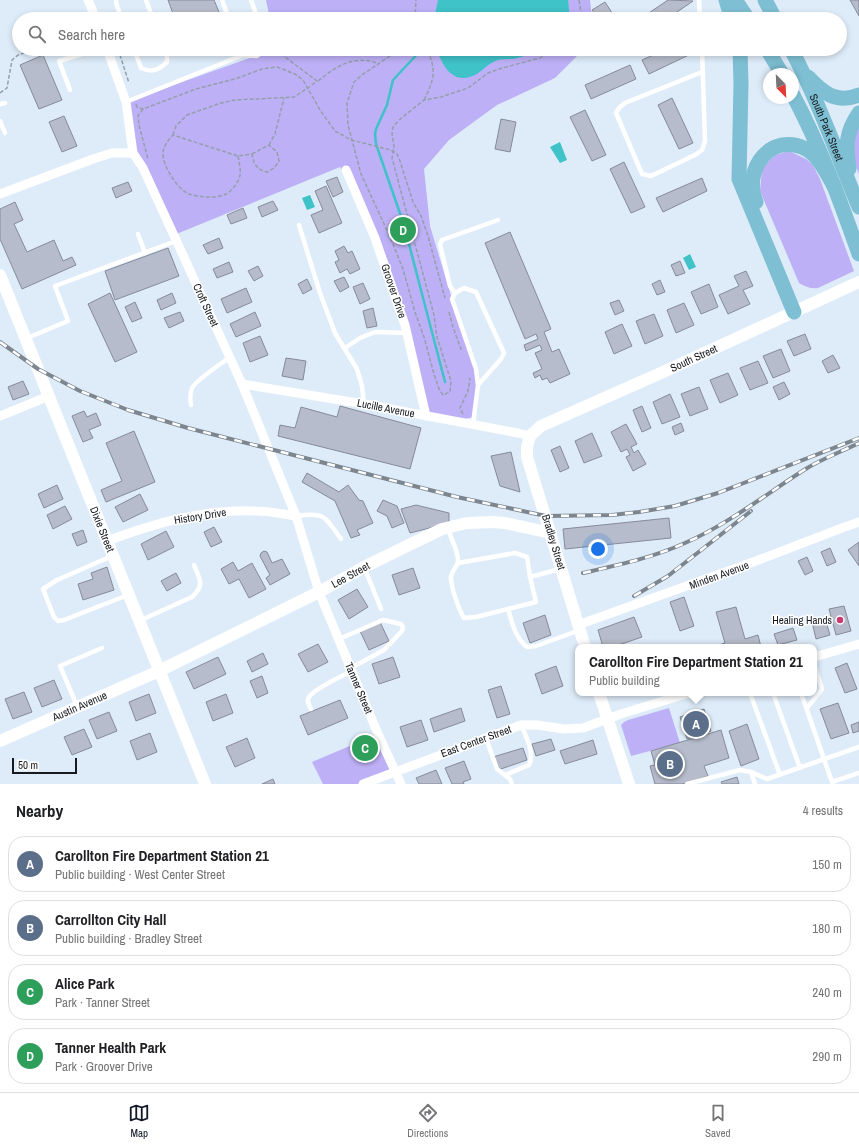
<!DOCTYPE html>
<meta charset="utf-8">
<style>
:root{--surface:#fff;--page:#f2f2f2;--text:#202124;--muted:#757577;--line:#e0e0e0;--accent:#111827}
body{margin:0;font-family:"Archivo Narrow",sans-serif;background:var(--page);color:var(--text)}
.compass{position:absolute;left:763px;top:68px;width:36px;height:36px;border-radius:50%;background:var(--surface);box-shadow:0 2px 6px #0003;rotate:156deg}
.scale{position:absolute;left:12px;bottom:10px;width:65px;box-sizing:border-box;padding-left:4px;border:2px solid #171b20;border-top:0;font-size:11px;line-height:14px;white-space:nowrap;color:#171b20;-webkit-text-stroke:3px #fff;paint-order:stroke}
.you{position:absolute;left:598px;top:549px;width:14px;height:14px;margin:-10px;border:3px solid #fff;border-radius:50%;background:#1a73e8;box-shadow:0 0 0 6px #1a73e833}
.badge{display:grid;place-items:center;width:26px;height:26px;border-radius:50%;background:var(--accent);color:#fff;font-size:13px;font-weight:700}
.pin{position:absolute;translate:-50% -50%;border:2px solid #fff;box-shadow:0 1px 4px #0006}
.popup{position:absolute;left:575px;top:644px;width:242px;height:52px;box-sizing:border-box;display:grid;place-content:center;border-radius:8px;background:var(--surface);filter:drop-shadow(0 1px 3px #0005);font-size:13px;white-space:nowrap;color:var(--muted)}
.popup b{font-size:15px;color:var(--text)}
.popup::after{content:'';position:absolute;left:50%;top:100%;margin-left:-8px;border:8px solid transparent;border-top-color:var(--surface)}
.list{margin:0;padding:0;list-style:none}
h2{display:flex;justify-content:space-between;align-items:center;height:52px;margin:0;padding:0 16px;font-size:17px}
h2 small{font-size:13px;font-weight:400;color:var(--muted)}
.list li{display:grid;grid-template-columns:26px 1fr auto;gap:12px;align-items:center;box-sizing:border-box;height:56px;margin:0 8px 8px;padding:0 8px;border:1px solid var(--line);border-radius:16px}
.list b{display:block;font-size:15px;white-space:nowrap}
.list p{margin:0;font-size:13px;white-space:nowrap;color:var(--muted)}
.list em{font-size:13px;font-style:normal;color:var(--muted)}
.icon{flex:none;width:22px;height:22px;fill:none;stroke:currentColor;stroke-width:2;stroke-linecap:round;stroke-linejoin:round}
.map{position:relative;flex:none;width:859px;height:784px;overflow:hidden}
.search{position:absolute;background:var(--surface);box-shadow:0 2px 6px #0003;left:12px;right:12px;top:12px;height:44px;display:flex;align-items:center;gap:10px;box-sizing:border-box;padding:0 14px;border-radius:22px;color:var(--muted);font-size:15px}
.sheet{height:308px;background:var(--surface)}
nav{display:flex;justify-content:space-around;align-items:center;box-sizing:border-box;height:56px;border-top:1px solid var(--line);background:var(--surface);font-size:11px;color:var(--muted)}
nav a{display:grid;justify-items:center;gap:2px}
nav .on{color:var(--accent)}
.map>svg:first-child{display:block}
.green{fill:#bdb0f6}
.water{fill:#3fc2c8}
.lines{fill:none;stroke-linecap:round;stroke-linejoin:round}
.stream{stroke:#3fc2c8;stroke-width:2.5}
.building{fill:#b6bccb;stroke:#868b9a}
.path{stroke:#949fa9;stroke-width:1.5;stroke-dasharray:4 2;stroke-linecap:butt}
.service{stroke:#fff;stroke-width:4.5}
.minor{stroke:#fff;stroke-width:9}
.tertiary{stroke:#fff;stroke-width:12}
.primary{stroke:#7ebfd3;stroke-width:15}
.rail-casing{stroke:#7d868f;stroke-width:4}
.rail{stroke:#fff;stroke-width:2.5;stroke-dasharray:8;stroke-linecap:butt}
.poi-dot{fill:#c73c70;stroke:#fff;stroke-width:1.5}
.labels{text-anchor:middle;stroke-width:3;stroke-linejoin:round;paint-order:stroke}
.street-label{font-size:11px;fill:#171b20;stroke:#fff}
.poi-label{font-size:11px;fill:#171b20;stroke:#fff;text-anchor:end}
</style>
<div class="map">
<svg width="859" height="784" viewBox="0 0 859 784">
<rect width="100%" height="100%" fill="#deecf9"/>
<g class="green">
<path d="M266,0H590L592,19H270Z"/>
<path d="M275,49H584L555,78L497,105L449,140L424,169L430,226L452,299L476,369L478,385L474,417L464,419L426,416L405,325L388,261L361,204L340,167L174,235L133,153L126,102Z"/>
<path d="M859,119V174C849,149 850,144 859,119Z"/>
<path d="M789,151L806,159L813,165L820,179L854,271L818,288C811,289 806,287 799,283L760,191L762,168L771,159L776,155Z"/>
<path d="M669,708L680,743L631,756L621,725L624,722L628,720Z"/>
<path d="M378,734L395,771L363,784H323L312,762Z"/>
</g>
<g class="water">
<path d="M438,0H568L570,19H434Z"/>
<path d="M437,49H539C531,54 523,57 513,59C508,59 503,59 498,60C489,63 484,69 477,74C455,86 443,69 437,49Z"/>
<path d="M560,142L567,160L560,163L550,147Z"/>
<path d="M310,195L315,207L307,210L302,198Z"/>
<path d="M690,254L696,267L689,270L683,258Z"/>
</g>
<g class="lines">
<path class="stream" d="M422,49L393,80L387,105L376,129L375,134L376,144L404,225L445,382"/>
</g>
<g class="building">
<path d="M168,0H214L222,19H175Z"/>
<path d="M668,0L693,1L667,19H640Z"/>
<path d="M850,0H859V16Z"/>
<path d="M605,2L616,19H598L592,10Z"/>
<path d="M64,13L66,19H49Z"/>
<path d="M667,49H691L693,53L649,74L642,60Z"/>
<path d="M43,55L62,100L39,109L20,65Z"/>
<path d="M630,65L636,79L591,99L585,85Z"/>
<path d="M672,98L693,143L679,149L658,105Z"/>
<path d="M585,110L606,155L592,161L570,117Z"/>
<path d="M64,116L77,146L62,152L49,122Z"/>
<path d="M501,119L516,122L510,152L495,149Z"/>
<path d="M624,162L645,207L631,213L610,169Z"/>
<path d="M337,177L343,192L333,197L326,181Z"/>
<path d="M702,178L707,191L663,212L656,198Z"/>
<path d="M128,182L132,191L116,198L112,188Z"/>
<path d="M326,186L342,223L319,233L311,215L323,210L315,191Z"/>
<path d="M273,201L278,210L262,217L258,207Z"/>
<path d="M15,202L23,220L14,224L27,252L54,240L63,261L72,257L76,265L22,289L0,239V209Z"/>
<path d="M243,208L247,218L231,224L227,215Z"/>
<path d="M510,232L551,329L544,332L552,352L559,349L570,374L550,383L547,378L542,380L540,375L535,378L533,373L542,369L535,353L542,350L540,345L526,351L524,345L538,339L536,334L525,339L485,243Z"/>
<path d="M219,238L223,248L208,254L203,245Z"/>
<path d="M344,246L348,253L352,251L360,269L350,274L347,269L340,273L335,262L339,260L335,251Z"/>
<path d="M168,248L179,276L115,300L105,271Z"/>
<path d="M680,261L685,273L676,276L671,265Z"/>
<path d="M229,262L233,272L217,278L213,269Z"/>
<path d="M258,266L263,276L254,281L248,271Z"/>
<path d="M746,271L753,286L743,290L750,304L728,314L719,295L739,286L734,276Z"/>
<path d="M344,277L349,287L340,292L334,281Z"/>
<path d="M307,279L312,289L303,294L298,284Z"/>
<path d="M660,280L665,292L657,295L652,284Z"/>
<path d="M363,283L370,299L360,304L353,287Z"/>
<path d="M709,284L718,307L701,314L691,292Z"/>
<path d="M246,288L252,302L227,313L221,299Z"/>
<path d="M110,293L137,352L115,362L88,304Z"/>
<path d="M172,293L176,303L161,310L157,300Z"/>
<path d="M619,300L624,311L615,315L610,303Z"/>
<path d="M135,302L142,318L132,322L125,307Z"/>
<path d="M684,303L694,325L676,333L667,310Z"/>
<path d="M373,308L377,326L367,328L363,311Z"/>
<path d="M180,312L184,321L169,328L164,318Z"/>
<path d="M255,312L261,326L236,337L230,324Z"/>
<path d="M654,314L663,336L645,344L636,321Z"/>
<path d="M622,324L632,346L614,354L605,332Z"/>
<path d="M805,334L811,349L794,356L787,341Z"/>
<path d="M260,336L268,355L250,362L243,343Z"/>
<path d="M781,349L790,371L773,378L763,356Z"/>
<path d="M833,355L840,368L828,373L822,361Z"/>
<path d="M286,358L306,361L303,380L282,376Z"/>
<path d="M758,361L768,383L750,390L740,368Z"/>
<path d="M728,373L738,395L720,403L710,380Z"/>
<path d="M23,381L29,394L13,400L8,387Z"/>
<path d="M784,382L790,394L779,400L773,387Z"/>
<path d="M699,387L708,409L690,416L681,394Z"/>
<path d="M670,394L680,417L662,424L653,402Z"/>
<path d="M340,406L421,428L410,469L278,436L280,425L295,428L301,407L337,417Z"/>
<path d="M642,406L651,428L642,432L633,410Z"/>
<path d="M84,411L87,417L96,413L101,425L89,430L93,438L83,442L72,416Z"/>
<path d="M681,423L684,431L675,435L672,427Z"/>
<path d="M626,424L637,444L631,447L634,453L638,450L646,464L633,471L626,457L630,455L627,449L621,452L611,432Z"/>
<path d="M134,431L155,482L106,502L101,490L122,481L106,443Z"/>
<path d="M592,433L602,456L584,463L575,441Z"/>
<path d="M560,446L569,468L560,472L551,450Z"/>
<path d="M511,452L520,492L500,486L491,456Z"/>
<path d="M307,473L339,492L348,485L359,500L363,501L373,523L357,530L360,535L351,538L335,501L302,482Z"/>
<path d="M57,485L63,499L44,508L38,494Z"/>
<path d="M140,494L148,510L123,522L115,507Z"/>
<path d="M383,500L397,506L404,523L392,528L387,516L377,511Z"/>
<path d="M416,505L449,513V523L410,533L401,509Z"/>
<path d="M65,506L72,519L53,529L47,515Z"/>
<path d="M669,518L671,538L565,549L563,529Z"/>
<path d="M214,527L222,542L211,547L204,532Z"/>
<path d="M83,530L87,542L77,546L72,534Z"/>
<path d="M166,531L174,547L148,560L141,544Z"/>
<path d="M859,542V566L848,550Z"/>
<path d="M830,548L836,562L827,566L821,552Z"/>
<path d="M264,551L267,552L272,563L282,559L290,574L270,585L266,578L270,575L260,556L261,553Z"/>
<path d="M807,557L813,571L805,575L798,561Z"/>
<path d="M233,562L238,571L252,563L266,589L249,598L239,579L229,584L221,569Z"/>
<path d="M107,567L114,590L83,600L78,584L93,579L91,573Z"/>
<path d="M413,568L420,588L399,595L392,575Z"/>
<path d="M176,573L181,583L167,591L161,581Z"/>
<path d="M357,589L368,607L349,619L338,600Z"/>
<path d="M684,597L694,626L680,631L670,602Z"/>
<path d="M844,606L851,631L836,635L829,609Z"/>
<path d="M736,607L745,639L758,635L761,647H713L725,643L716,612Z"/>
<path d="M545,615L551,635L530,643L523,623Z"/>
<path d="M634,617L642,637L613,647H603L598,630Z"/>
<path d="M825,618L830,635L816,639L812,622Z"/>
<path d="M380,622L389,641L369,650L360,631Z"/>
<path d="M793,628L797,640L778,645L774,634Z"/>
<path d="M318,644L328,662L308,672L298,654Z"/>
<path d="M263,653L268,664L252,672L247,661Z"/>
<path d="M218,657L226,674L194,689L186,672Z"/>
<path d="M393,657L400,677L379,684L372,664Z"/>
<path d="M847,663L857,689L845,693L835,668Z"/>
<path d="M556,666L563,686L542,694L535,674Z"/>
<path d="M262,676L268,693L257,698L250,681Z"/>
<path d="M54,680L62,699L42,707L34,688Z"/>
<path d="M501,686L510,714L497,718L488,690Z"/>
<path d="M24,692L32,712L13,719L5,699Z"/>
<path d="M149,694L156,713L136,721L129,702Z"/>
<path d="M226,694L233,713L213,721L206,702Z"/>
<path d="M340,700L348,718L308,735L300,716Z"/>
<path d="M838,703L849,733L831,739L820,709Z"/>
<path d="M461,708L465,721L434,732L430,719Z"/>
<path d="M704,709L711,731L687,739L680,717Z"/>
<path d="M109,712L117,731L97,739L89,720Z"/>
<path d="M421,720L428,740L407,747L400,727Z"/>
<path d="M859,722V731L853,733L851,725Z"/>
<path d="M747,724L759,759L741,766L729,731Z"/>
<path d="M84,729L92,747L72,755L64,737Z"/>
<path d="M721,730L729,758L704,766L708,776L682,784H655L650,766L655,765L651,751Z"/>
<path d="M150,733L157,752L137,760L130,741Z"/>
<path d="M247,738L255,758L235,767L226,747Z"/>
<path d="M551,739L555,750L536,756L532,744Z"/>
<path d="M593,740L597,754L565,764L560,751Z"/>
<path d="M523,748L527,760L498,770L493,757Z"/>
<path d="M464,761L471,779L463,782L464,784H452L445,768Z"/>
<path d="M436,770L442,784H419L416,778Z"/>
<path d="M737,777L739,784H722L721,782Z"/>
<path d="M273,779L275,784H262Z"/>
</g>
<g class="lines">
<g class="path">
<path d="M579,0L582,19"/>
<path d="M415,19L416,0"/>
<path d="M118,49L129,83"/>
<path d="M400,49L362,75L354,82L347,103L348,125L361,174L391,239L403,269L415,312L424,337L434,374L439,389L443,395L450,392L451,381L437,337L434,315L392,158L394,146L392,134L393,127L399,120L424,100L441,97L468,88L488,73L502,68L540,58L553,49"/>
<path d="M318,81C337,66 352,55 377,63"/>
<path d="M0,93L7,88L12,60L18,55L36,49"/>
<path d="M424,100C434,80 437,71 427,49"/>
<path d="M136,104L137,107L143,109L196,89L235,79L262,69L277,67L295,74L303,80L320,110L335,131L351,140L391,150L397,154L399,158L413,202L421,216L428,236L445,298"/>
<path d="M143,109L138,116L139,125L148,159"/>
<path d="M173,135L176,126L187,115L221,103L235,100L294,97L308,88L317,81L281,54"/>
<path d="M269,145L275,134L284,98"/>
<path d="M238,156C239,162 241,169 240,175C239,182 232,191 226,194C216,199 198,197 189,194C178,190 162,165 163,153C163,147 169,139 173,135L238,156L252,154C254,165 257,170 268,172L275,167L279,161L277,152L269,145L252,154"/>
<path d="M449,312L453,327L462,352"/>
<path d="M463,414L460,408L468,391L470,378"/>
</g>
<g class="service">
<path d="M116,0V3L122,19"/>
<path d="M146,0L153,19"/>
<path d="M222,0L229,19"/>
<path d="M251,0L258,19"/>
<path d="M699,0L700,19"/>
<path d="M134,49L141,68C152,73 159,70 167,62V57L164,49"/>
<path d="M241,49L243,55"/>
<path d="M702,49L705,141L702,150L695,155L651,176L642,174L616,113L619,108L625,103L702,72"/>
<path d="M70,90L59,61L98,49"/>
<path d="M126,102L243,55L257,56L266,49"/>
<path d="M0,104L5,103"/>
<path d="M0,121L5,133"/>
<path d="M299,225L320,293L335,333L357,369L362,386L364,404"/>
<path d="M138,234L145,253"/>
<path d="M455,293L450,286L440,244L442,240L498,220"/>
<path d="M27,338L68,321L55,286L176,241"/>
<path d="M345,348L360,338L375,332L407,333"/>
<path d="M191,405C190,399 190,393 192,388C197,379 221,364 230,357"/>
<path d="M473,424L478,385L476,369L452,299L455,293L464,288L476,292L504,353L501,359L478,385"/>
<path d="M296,516C326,512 324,516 341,539"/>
<path d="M448,529C451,539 459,552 458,562C457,567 452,571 451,576C450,585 459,610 464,618L476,617L536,602L530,577L560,569"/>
<path d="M112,556L57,580L43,589L54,617L58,621L64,620L128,595"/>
<path d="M458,563L515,553L527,557L530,577"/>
<path d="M365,569L381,609"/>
<path d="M508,609C512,622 515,638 527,647L536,646L580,630"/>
<path d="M139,621L192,597C205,585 200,580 194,565"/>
<path d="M339,639L383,620L401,624L403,627L402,631L384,650L351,668"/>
<path d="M750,693L780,775"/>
<path d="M773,693L800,768"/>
<path d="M801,693L832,782L859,773"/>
<path d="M77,706L60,666L102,648"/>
<path d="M807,708L822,689L815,667H814"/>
<path d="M311,709C309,705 306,701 309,697C314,689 342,676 352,671"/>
<path d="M486,738L497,769L510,779L512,784"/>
<path d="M751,772L755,784"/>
<path d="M505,775L529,765C535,752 526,737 521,725"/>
<path d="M687,784L740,770L751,772L767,779L859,747"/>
</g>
<g class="minor">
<path d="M88,0L96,19"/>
<path d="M107,49L126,102L133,153L143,168L242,384L296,516L319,592L378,734L401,784"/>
<path d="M346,170L375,238L405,325L426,416"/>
<path d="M0,194L93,159L112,153H133"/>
<path d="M242,384L364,404L518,433L530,436"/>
<path d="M0,416L49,396"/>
<path d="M107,541C156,523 202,509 256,511C269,511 283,514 296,516"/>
<path d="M578,625L756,561L842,528L859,522"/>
<path d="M814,657L859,644"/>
<path d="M363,784L521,725H537L564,729L583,728L621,714L689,693"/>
</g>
<g class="tertiary">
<path id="s1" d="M0,275L205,784"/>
<path id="s2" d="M585,647L527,457V447L530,436L541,426L661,373L859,282"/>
<path d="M599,693L629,784"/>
<path id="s3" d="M0,741L159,671L319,592L368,565L442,529L467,523L493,522L505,523L551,533"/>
</g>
<g class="primary">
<path d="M726,0L732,19"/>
<path d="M735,0L748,19"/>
<path d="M765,0L775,19"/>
<path d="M740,49L741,84L739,179L794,312"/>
<path d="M767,49L782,74"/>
<path id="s4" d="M791,49C818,100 837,154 859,207"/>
<path d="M808,77C823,93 836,104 859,95"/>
<path d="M793,95C820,146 840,200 859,254"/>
<path d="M849,169C846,146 845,133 859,113"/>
<path d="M756,202C742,170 771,131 806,149C819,156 827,174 834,186"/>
</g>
<defs>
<g id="rail">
<path d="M0,342L38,369L80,391L128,410L188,428L457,497L546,516L612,515L639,512L675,506L718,493L859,438"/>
<path d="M583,573C618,565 652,558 685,543C728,524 765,495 804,470C821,459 841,452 859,443"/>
<path d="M634,596L668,576L751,511"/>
</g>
</defs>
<use href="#rail" class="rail-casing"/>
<use href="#rail" class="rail"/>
</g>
<circle class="poi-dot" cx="840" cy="620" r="4"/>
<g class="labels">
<g class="street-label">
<text dy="4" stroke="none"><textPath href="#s4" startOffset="86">South Park Street</textPath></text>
<text transform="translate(394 291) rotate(71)" y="4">Groover Drive</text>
<text transform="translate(206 305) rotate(65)" y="4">Croft Street</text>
<text dy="4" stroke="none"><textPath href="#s2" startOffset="402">South Street</textPath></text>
<text transform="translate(386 408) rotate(11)" y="4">Lucille Avenue</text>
<text transform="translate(200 516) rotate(-9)" y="4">History Drive</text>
<text dy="4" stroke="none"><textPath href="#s1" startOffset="274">Dixie Street</textPath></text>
<text transform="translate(554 542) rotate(73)" y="4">Bradley Street</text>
<text dy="4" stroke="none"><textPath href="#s3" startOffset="388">Lee Street</textPath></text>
<text transform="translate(719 575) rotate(-20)" y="4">Minden Avenue</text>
<text transform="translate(359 688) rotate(67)" y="4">Tanner Street</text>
<text dy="4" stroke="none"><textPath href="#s3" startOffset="87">Austin Avenue</textPath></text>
<text transform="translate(476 741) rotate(-20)" y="4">East Center Street</text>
</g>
<g class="poi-label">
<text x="832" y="624">Healing Hands</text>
</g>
</g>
</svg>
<svg class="compass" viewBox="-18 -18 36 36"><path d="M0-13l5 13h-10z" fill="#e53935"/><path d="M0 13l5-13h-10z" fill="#757577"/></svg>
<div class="scale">50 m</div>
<div class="you"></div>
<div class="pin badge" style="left:696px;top:724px;background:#5c6f8a">A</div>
<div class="popup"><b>Carollton Fire Department Station 21</b>Public building</div>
<div class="pin badge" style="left:670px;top:764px;background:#5c6f8a">B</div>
<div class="pin badge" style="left:365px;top:748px;background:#2e9e5b">C</div>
<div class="pin badge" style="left:403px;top:230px;background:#2e9e5b">D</div>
<div class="search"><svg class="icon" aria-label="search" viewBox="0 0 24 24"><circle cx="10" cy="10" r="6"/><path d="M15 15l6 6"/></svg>Search here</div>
</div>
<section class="sheet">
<h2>Nearby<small>4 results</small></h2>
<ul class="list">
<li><span class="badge" style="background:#5c6f8a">A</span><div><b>Carollton Fire Department Station 21</b><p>Public building · West Center Street</p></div><em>150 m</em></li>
<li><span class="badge" style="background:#5c6f8a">B</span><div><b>Carrollton City Hall</b><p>Public building · Bradley Street</p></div><em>180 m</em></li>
<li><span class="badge" style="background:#2e9e5b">C</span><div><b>Alice Park</b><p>Park · Tanner Street</p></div><em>240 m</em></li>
<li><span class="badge" style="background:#2e9e5b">D</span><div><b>Tanner Health Park</b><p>Park · Groover Drive</p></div><em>290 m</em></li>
</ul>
</section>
<nav>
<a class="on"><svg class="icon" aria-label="map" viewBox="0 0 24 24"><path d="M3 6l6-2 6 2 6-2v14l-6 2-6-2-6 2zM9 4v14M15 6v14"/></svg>Map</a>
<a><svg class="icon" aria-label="directions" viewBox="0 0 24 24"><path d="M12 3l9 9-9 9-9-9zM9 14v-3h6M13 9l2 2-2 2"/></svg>Directions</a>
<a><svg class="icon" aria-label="saved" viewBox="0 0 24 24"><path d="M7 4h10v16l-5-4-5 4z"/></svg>Saved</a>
</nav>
